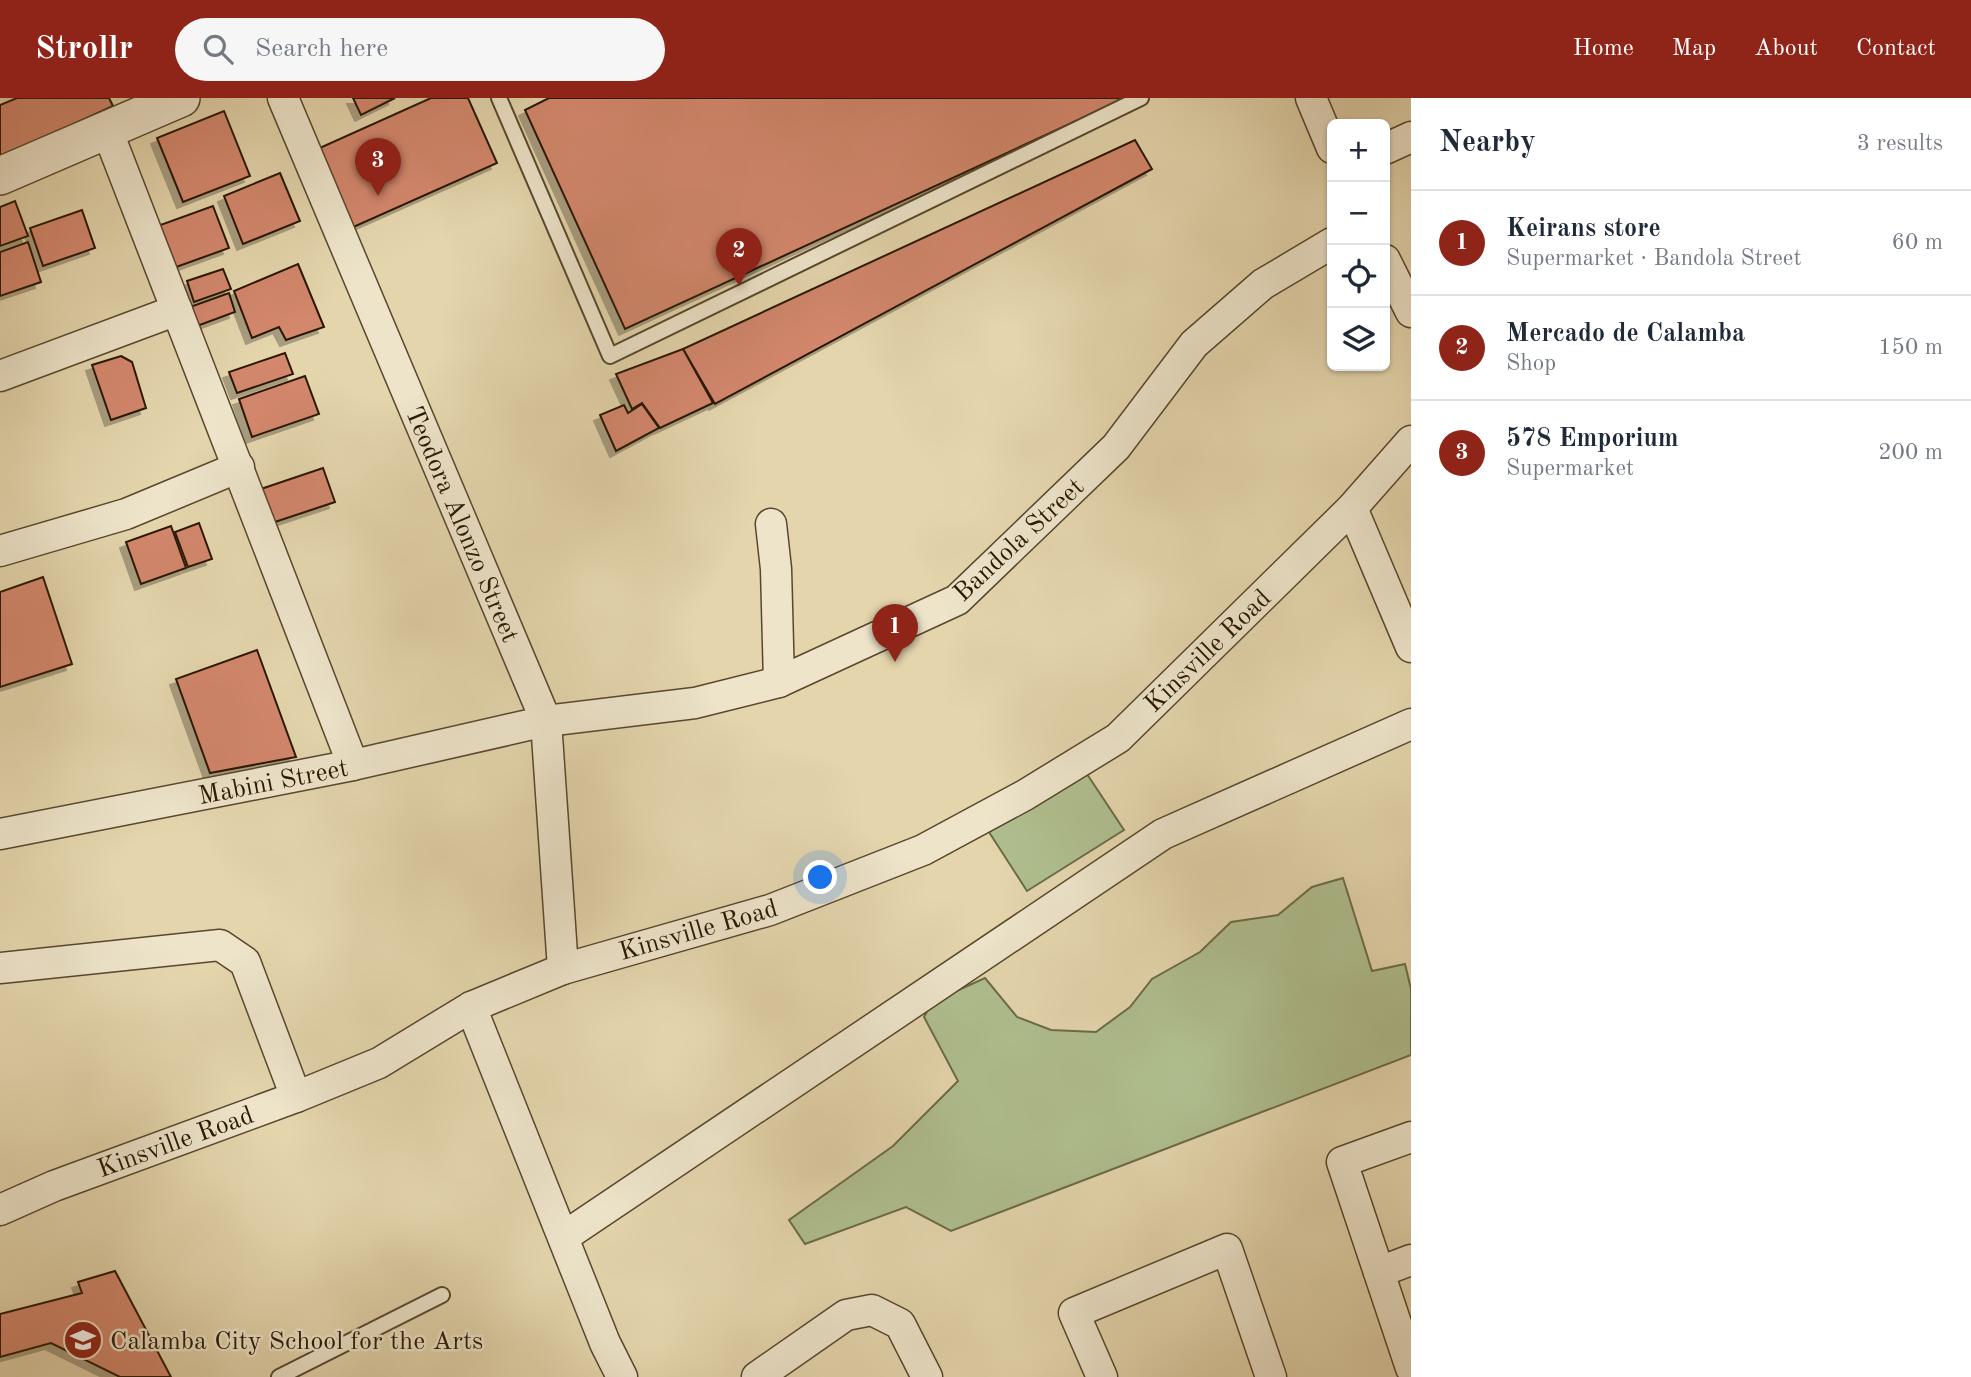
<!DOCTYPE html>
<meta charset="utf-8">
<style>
:root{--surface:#fff;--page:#f6f6f7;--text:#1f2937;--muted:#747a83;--line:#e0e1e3;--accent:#8f2418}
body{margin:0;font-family:"Old Standard TT",serif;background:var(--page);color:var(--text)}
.controls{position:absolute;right:21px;top:21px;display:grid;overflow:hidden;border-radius:10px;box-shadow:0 2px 5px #0004}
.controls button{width:63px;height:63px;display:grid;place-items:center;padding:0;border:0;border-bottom:2px solid var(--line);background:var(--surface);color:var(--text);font:35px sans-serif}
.you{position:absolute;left:821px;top:780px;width:24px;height:24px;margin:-18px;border:5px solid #fff;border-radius:50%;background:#1a73e8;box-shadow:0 0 0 10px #1a73e833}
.badge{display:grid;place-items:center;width:46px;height:46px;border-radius:50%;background:var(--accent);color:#fff;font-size:23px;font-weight:700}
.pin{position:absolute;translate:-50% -58px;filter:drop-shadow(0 2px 4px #0008)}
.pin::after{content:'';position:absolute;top:37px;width:24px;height:21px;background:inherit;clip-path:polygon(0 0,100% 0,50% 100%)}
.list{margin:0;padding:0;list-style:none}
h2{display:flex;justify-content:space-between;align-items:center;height:91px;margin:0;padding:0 28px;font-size:30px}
h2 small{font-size:23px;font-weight:400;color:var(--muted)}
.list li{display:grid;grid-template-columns:46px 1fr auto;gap:21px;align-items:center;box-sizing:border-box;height:105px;padding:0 28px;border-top:2px solid var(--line)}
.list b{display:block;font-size:26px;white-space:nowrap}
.list p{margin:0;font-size:23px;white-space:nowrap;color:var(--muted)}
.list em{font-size:23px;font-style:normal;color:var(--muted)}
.icon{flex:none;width:38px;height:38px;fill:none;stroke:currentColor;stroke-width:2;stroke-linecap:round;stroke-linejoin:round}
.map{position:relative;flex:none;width:1411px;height:1279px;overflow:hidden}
header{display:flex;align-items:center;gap:42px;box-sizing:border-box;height:98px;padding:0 35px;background:var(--accent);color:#fff}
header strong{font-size:33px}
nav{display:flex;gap:38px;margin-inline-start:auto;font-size:24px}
.search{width:490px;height:63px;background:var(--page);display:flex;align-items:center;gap:18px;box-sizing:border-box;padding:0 24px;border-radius:38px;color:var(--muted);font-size:26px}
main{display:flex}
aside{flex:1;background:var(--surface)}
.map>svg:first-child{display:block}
.green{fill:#afbe8e;stroke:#6c6b48;stroke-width:2}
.building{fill:#d3876d;stroke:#291802;stroke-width:2;filter:url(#shadow)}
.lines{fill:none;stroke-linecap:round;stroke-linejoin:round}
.service-casing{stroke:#58472d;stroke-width:18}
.minor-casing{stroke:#58472d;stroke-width:33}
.tertiary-casing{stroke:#58472d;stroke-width:40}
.service{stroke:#ede4ca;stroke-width:14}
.minor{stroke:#ede4ca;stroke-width:30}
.tertiary{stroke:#ede4ca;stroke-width:37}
.labels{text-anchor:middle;stroke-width:5;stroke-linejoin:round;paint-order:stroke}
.street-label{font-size:26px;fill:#291802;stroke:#ede4ca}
.poi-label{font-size:26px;fill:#291802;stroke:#ede4ca;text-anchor:start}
</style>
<header>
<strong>Strollr</strong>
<div class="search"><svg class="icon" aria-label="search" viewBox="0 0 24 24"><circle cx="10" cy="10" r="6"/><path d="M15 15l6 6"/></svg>Search here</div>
<nav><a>Home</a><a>Map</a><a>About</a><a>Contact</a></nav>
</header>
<main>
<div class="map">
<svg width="1411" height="1279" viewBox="0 0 1411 1279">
<defs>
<filter id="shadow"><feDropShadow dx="-6" dy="6" stdDeviation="0" flood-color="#0004"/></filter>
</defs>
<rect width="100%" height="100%" fill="#e4d5ad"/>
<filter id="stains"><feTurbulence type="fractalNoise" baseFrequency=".00286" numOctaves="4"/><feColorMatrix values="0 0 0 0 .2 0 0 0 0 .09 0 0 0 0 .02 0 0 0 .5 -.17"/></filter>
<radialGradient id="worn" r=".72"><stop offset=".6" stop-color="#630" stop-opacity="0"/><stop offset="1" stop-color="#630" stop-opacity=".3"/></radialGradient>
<g class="green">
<path d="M1085,673L1124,732L1027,793L989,734Z"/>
<path d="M1343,780L1372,873L1405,866L1411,891V957L951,1133L906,1109L805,1146L789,1122L893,1048L958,983L924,919L932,904L985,880L1017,919L1051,932L1096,934L1130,909L1152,881L1200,854L1231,824L1278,817L1312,789Z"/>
</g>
<g class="building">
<path d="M17,0H109L113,8L0,60V7Z"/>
<path d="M353,0H395L361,17Z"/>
<path d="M431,0H468L497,65L349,131L313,53Z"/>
<path d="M549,0H1126L625,231L525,12Z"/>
<path d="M224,13L250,78L183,104L157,40Z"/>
<path d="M1135,42L1152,71L715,306L683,251Z"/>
<path d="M280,75L300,123L243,146L224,98Z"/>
<path d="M15,103L28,138L0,148V109Z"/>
<path d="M213,108L229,150L168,172L152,130Z"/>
<path d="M82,112L95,150L43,168L30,130Z"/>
<path d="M28,144L41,184L0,198V154Z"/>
<path d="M298,166L324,229L286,242L279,229L252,240L234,193Z"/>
<path d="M223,171L231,191L194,204L187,183Z"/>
<path d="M229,195L235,214L197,228L190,209Z"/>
<path d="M683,251L713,305L660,330L642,305L632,311L616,276Z"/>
<path d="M285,255L293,276L237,295L229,274Z"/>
<path d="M121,258L132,264L146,310L111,322L92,267Z"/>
<path d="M305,278L319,316L252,339L239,301Z"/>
<path d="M642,306L659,330L616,353L600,317L624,307L628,315Z"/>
<path d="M323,370L335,404L272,425L261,391Z"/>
<path d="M199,425L212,461L188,469L175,434Z"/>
<path d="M171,428L186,470L141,486L126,444Z"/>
<path d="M43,479L72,566L0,589V494Z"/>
<path d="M257,552L296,659L210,675L176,581Z"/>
<path d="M115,1173L171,1279H120L51,1245L0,1259V1216L82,1195L78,1184Z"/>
</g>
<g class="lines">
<defs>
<g id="service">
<path d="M499,0L610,258L1141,0"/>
<path d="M279,1279L442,1197"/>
</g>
<g id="minor">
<path d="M283,0L546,623L563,871"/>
<path d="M1311,0L1332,50"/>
<path d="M107,32L353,667"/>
<path d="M1385,51L1411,39"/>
<path d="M1385,162L1411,214"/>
<path d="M0,278L177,212"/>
<path d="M1352,410L1411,549"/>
<path d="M771,426L776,471L779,584"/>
<path d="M0,453L126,416L239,369"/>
<path d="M0,736L353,667L546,623L695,605L779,584L957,502L1116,349L1194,246L1263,186L1332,145"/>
<path d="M0,870L220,847L245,864L296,999"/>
<path d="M471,909L605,1245L622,1279"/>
<path d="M1411,1039L1342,1064L1411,1270"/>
<path d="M0,1112L54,1088L296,999L379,965L471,909L563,871L770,812L923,752L1025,697L1118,640L1352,410L1411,343"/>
<path d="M565,1138L1163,736L1411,626"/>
<path d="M1379,1174L1411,1162"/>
<path d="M757,1279L846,1217L872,1212L900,1226L927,1279"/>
<path d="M1102,1279L1074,1215L1227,1151L1271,1279"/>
</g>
<path id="tertiary" d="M0,78L181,0"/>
</defs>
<use href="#service" class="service-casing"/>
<use href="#minor" class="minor-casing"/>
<use href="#tertiary" class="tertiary-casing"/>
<use href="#service" class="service"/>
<use href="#minor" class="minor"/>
<use href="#tertiary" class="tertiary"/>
</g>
<defs>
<symbol id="school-disc" viewBox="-11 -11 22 22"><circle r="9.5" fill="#8f2418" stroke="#ede4ca"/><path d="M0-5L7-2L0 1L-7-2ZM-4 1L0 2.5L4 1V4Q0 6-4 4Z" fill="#fff"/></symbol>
</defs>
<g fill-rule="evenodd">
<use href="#school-disc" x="61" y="1220" width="44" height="44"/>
</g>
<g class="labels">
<g class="street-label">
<text transform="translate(463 426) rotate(67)" y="9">Teodora Alonzo Street</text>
<text transform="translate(1018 441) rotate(-43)" y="9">Bandola Street</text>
<text transform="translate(1207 552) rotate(-44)" y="9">Kinsville Road</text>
<text transform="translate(273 683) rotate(-11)" y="9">Mabini Street</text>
<text transform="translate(698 831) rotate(-16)" y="9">Kinsville Road</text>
<text transform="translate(175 1043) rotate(-20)" y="9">Kinsville Road</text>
</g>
<g class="poi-label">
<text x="110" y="1251">Calamba City School for the Arts</text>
</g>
</g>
<rect width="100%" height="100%" filter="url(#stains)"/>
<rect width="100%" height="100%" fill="url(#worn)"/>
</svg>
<div class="controls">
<button>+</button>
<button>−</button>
<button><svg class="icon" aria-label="locate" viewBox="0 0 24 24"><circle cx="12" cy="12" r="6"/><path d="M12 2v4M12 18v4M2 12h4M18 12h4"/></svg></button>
<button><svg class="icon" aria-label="layers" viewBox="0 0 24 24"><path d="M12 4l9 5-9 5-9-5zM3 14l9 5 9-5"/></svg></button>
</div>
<div class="you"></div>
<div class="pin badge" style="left:895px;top:564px">1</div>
<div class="pin badge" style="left:739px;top:188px">2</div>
<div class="pin badge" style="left:378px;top:98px">3</div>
</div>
<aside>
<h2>Nearby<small>3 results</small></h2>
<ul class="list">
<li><span class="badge">1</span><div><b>Keirans store</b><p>Supermarket · Bandola Street</p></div><em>60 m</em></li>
<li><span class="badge">2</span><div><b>Mercado de Calamba</b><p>Shop</p></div><em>150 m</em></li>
<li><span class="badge">3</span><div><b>578 Emporium</b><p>Supermarket</p></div><em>200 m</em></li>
</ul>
</aside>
</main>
